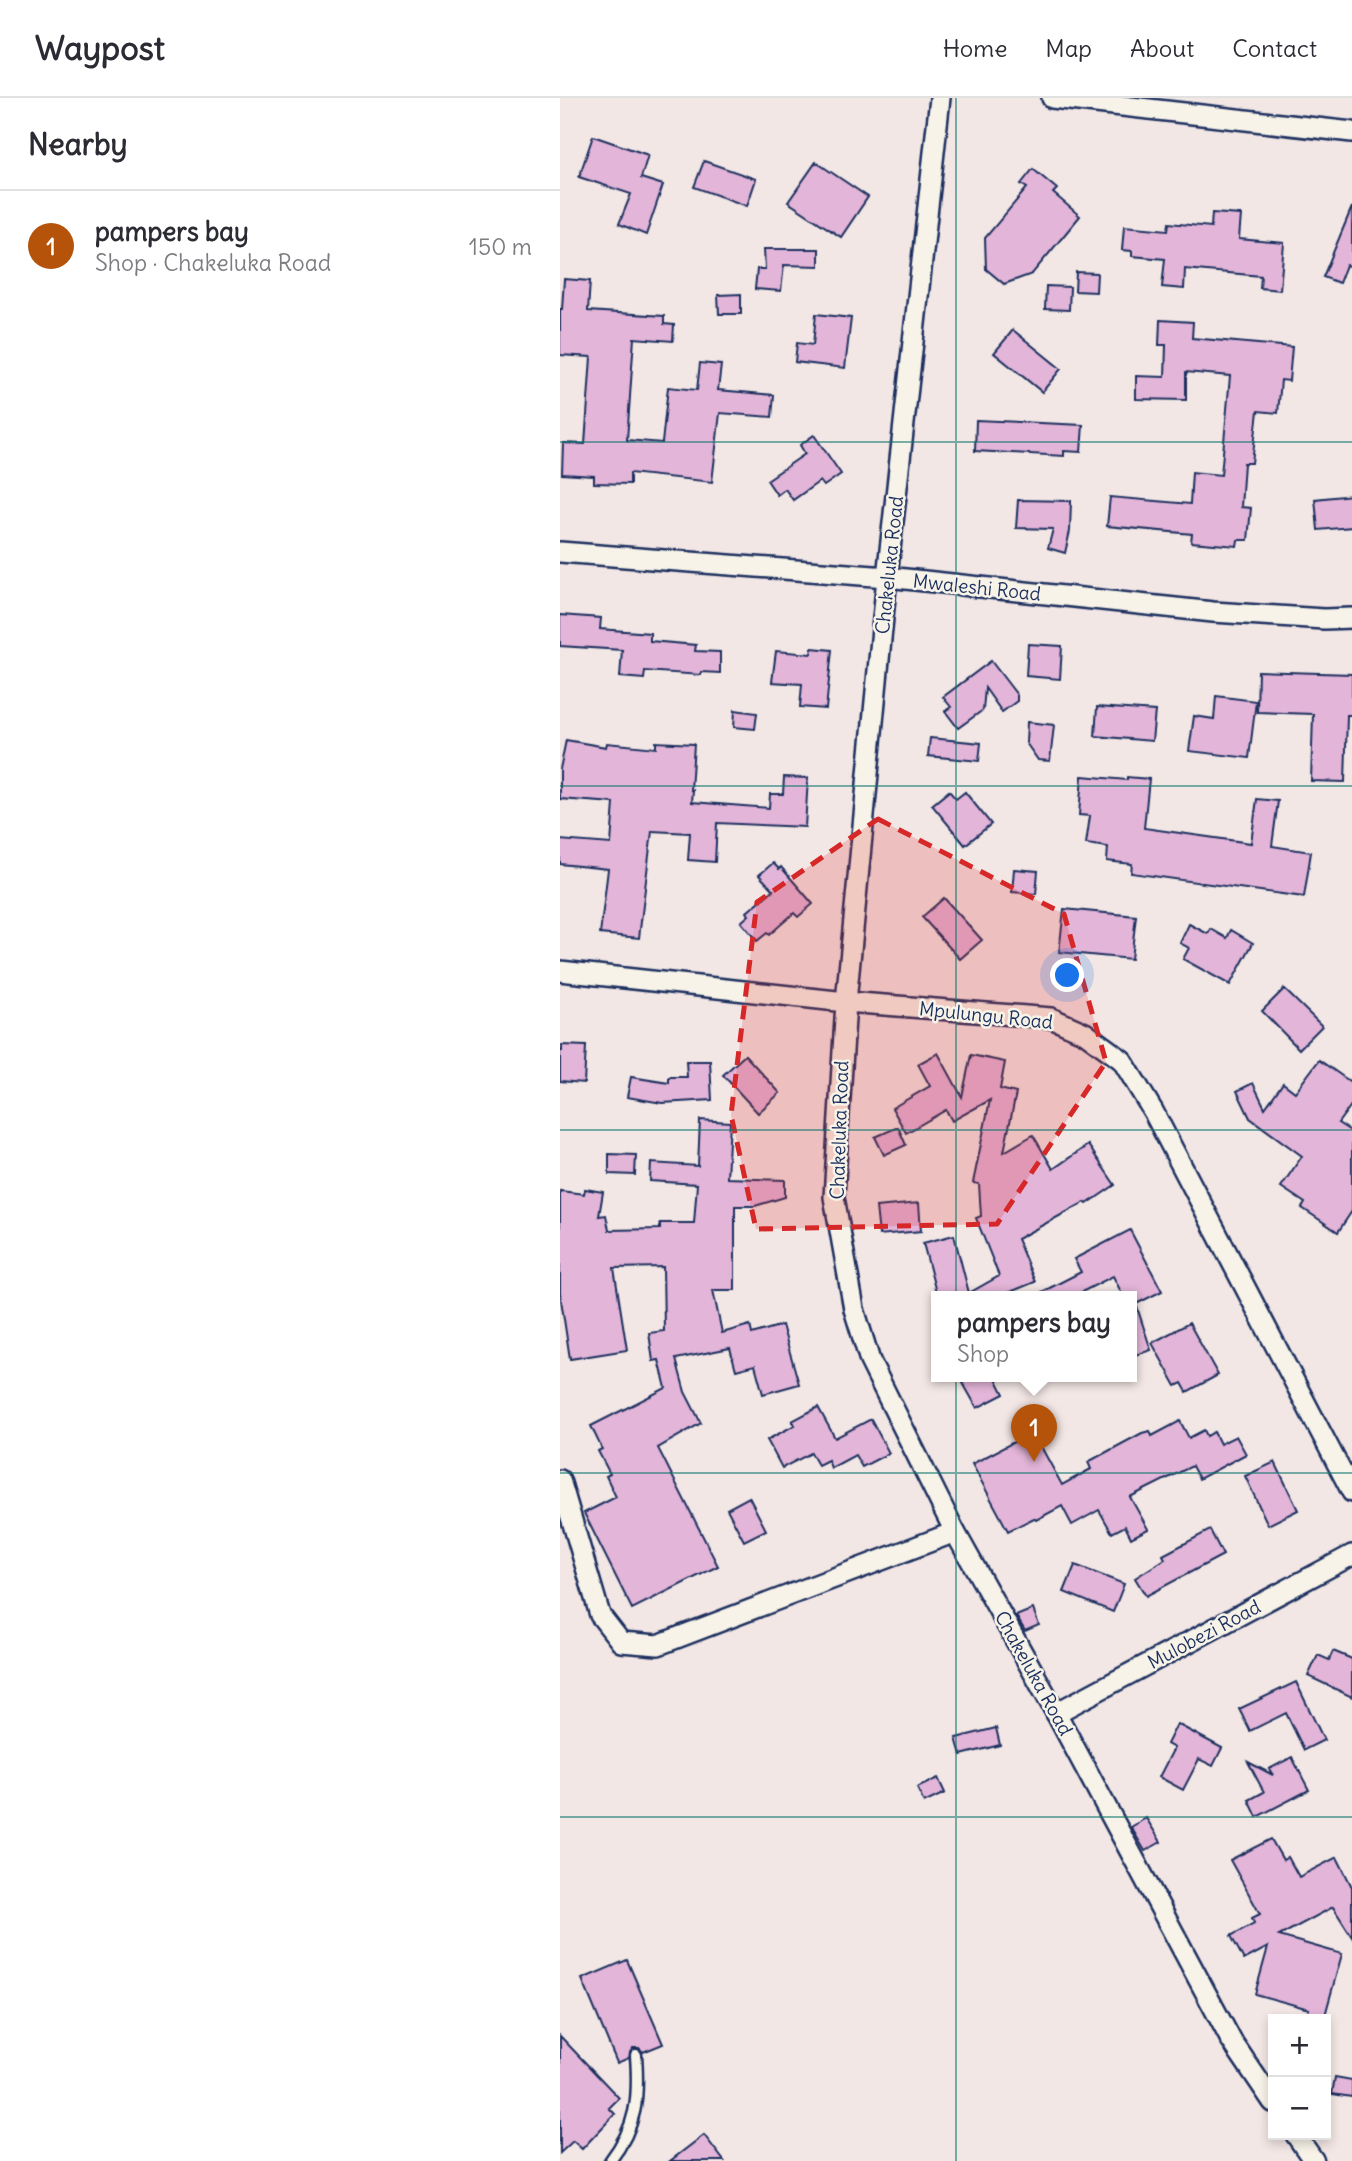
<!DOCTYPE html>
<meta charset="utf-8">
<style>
:root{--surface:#fff;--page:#f7f7f7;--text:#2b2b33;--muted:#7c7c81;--line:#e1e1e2;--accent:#b45309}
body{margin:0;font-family:Delius,sans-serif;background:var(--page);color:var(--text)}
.controls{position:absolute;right:21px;bottom:21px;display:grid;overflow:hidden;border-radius:0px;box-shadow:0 4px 10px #0003}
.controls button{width:63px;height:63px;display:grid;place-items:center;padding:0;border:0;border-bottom:2px solid var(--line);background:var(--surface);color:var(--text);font:35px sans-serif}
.you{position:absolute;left:508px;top:878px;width:24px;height:24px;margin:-18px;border:5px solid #fff;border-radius:50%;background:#1a73e8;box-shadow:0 0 0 10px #1a73e833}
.badge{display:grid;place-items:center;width:46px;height:46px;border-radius:50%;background:var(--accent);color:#fff;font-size:23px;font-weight:700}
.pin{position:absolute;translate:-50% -58px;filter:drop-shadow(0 2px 4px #0008)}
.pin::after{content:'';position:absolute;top:37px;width:24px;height:21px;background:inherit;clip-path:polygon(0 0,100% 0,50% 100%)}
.popup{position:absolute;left:371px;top:1193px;width:206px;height:91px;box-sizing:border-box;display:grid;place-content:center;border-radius:0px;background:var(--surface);filter:drop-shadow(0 2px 5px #0005);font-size:23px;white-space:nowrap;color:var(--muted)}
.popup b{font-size:26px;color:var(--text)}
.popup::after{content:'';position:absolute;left:50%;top:100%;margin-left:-14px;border:14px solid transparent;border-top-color:var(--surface)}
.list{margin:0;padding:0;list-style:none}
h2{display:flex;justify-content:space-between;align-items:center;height:91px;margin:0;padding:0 28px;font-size:30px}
h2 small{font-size:23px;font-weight:400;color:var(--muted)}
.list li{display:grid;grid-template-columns:46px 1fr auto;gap:21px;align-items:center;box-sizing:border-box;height:112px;padding:0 28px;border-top:2px solid var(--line)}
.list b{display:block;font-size:26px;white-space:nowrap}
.list p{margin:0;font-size:23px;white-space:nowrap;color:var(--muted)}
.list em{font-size:23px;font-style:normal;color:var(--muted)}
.map{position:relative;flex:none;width:792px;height:2063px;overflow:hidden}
header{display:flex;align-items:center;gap:42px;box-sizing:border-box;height:98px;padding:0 35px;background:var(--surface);border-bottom:2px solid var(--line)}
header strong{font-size:33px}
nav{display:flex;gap:38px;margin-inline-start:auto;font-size:24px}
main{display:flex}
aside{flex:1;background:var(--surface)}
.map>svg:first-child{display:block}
.building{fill:#e3b5d8;stroke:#1b2f5e;stroke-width:2}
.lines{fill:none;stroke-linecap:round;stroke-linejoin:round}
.service-casing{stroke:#1b2f5e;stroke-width:15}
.minor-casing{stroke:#1b2f5e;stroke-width:24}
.service{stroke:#f7f3e8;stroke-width:10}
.minor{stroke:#f7f3e8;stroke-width:19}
.marked{fill:#d62828;fill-opacity:0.2;stroke:#d62828;stroke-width:5;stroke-dasharray:14 9;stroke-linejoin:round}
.grid{fill:none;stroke:#0f766e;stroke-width:2;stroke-opacity:0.55}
.labels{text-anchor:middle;stroke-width:5;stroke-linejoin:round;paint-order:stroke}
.street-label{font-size:19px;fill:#1b2f5e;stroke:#f7f3e8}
</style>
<header>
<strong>Waypost</strong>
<nav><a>Home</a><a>Map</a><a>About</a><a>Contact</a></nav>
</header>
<main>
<aside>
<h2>Nearby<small></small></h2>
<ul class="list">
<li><span class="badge">1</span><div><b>pampers bay</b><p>Shop · Chakeluka Road</p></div><em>150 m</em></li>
</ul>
</aside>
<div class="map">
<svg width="792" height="2063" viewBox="0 0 792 2063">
<rect width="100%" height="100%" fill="#f3e7e5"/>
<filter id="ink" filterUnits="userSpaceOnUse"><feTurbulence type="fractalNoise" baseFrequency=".0143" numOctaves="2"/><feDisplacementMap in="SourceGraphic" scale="14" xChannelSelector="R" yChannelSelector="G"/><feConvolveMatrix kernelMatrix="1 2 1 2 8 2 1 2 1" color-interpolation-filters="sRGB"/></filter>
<g filter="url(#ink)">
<g class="building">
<path d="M33,38L88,57L81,80L103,87L86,137L59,126L71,96L19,79Z"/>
<path d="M144,63L196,81L187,108L134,89Z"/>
<path d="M256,64L308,99L281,139L228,104Z"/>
<path d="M473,71L497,91L493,95L520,118L472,176L444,186L426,171L425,140L467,90L461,86Z"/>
<path d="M792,109V169L786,167L779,185L763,179Z"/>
<path d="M652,115L681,117L679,141L724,145L720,192L700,190L701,178L625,171L624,191L602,189L605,161L572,158V153L562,152L564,128L608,132L609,125L651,129Z"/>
<path d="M204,151H259V168L224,167L221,193L195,191L197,171H205Z"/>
<path d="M516,174L537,175L536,194L515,193Z"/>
<path d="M4,181L30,183L28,213L104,218V226L114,227L113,243L74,240L67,342L102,345L108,289L137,292L140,265L161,267L158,292L214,297L212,319L160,315L152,384L70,375V386L34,385V378L2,376L3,345L25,346L31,259L0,257V211H2Z"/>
<path d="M486,188L510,189L509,212L485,211Z"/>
<path d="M181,196V216H159L158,197Z"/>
<path d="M256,216L291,220L285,270L235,264L237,245L253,247Z"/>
<path d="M600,222L633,224L632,240L732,249L729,283L721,282L718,315L698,313L692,365H684L681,409L691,410L688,442H678L677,448L631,444L632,436L547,428L550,399L630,406L632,374L661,377L670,278L626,274V302L576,301V278L605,279L606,247H599Z"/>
<path d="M453,232L501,271L482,294L434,255Z"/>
<path d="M416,322L523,327L521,354L504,353V358L415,353Z"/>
<path d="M254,337L281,376L264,388L260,383L233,402L225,391L217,397L207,382L245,356L240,347Z"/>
<path d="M792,397V429L758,432L755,401Z"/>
<path d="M458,402L511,403L510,433L505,455L488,450L493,431L456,430Z"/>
<path d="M0,517L41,520L40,531L90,535V543L136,547L135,553L160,554V575L141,574V577L85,573L84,581L60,579L62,552L0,548Z"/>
<path d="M468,546L502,548L500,581L466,578Z"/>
<path d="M252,550L272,552L266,611L240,609L242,586L212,584L216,553L251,556Z"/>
<path d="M431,563L457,597V603L442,614L425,590L423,612L398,630L385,613L391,609L383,599Z"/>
<path d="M698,573L792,576V617H787L785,684L751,683L753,616L697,614Z"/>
<path d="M656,598L696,603L689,660L629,653L634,618L654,621Z"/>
<path d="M537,609L595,613L592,643L535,638Z"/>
<path d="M175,612L197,615L195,631L174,629Z"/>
<path d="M467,624L494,627L490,663L478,662L466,645Z"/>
<path d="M370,640L421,645L419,663L368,658Z"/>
<path d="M6,642L46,649L47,645L96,650V644L134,646L131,692H133L132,704L209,710L210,696H223L224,679L248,680L245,729L157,725L155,764L128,762L130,735L92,733L79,840L40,836L48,771L0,766V742L51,746L54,705L0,701V671Z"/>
<path d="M522,678L567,682V679L589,681L584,730L691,745L697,701L718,703L712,748L751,754L744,799L571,775L572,766L547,763L548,749L526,746L530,718L519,717Z"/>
<path d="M389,693L396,701L405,694L431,726L405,747L372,707Z"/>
<path d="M213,765L219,771L221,769L253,806L238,819L234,815L209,837L207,835L197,843L181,824L189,817L187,814L213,792L199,777Z"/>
<path d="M454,771L478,773L476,796L452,794Z"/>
<path d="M384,800L422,842L400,861L362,819Z"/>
<path d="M504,811L576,818L571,861L499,854Z"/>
<path d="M629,826L648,836L651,831L667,840L671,832L693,845L670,887L623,861L629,850L620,845Z"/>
<path d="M724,891L762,928L739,951L702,913Z"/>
<path d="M2,947L26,948L24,985L0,983V953H2Z"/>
<path d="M378,955L402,999L411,957L445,964L440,991L456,995L444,1054L473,1037L493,1071L528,1047L555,1087L527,1106L525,1104L457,1141L475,1184L440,1198H377L363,1145L394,1137L409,1195L439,1178L416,1120L421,1118L419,1086L413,1085L430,1002L392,1023L386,1012L346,1035L332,1010L370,988L358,966Z"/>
<path d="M185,957L220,995L198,1015L163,977Z"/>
<path d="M759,962L792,985V1006L778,1025L792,1034V1113L778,1134L742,1110L745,1105L721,1089L742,1058L690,1020L677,993L693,985L705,1010L723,985L735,994Z"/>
<path d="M126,963H150L152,1002L102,1005L67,999L71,979L109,985V979H127Z"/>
<path d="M140,1022L170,1024L167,1080L225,1082V1099L195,1108H175V1192H153L162,1235L190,1227L192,1236L222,1227L239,1286L203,1296L195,1267L176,1272L170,1250L116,1261L125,1294L141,1325L98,1350L158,1468L72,1511L24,1415L56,1399L46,1378L50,1376L38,1353L42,1351L31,1328L106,1290L99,1262L93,1263L89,1235L104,1233L103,1169L54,1170L67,1252L10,1261L0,1195V1093L24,1096L25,1091L43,1094L39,1118L46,1117L49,1132L100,1131V1125H134L137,1086L90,1083L91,1065L138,1068Z"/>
<path d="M338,1029L346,1047L324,1057L315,1039Z"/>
<path d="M49,1056L76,1057L75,1077L49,1076Z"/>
<path d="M359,1105L361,1133L319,1137L316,1109Z"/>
<path d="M570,1132L602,1193L576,1206L591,1252L572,1258V1198H563L553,1178L514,1198H474L521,1174L514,1161Z"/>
<path d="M629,1225L658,1277L627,1294L622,1285L616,1288L592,1245Z"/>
<path d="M399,1278H435L444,1296L417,1310Z"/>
<path d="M258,1309L275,1340L311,1321L329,1355L302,1369L295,1357L271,1370L268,1362L258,1367L251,1355L222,1370L207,1342L235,1327L232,1323Z"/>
<path d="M620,1323L629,1340L644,1332L647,1338L654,1334L660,1346L676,1338L686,1356L639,1381L632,1368L570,1399L588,1431L571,1440L565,1428L552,1435L539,1412L512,1427L502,1408L476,1422L474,1420L448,1433L412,1366L473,1334L502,1387L531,1371L528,1364L582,1335L590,1333L592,1338Z"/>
<path d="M715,1364L738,1412L708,1427L685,1378Z"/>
<path d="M189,1399L206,1432L184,1443L167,1411Z"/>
<path d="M650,1432L663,1457L586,1498L575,1480L605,1461L603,1457Z"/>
<path d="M515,1467L564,1486L553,1514L504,1494Z"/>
<path d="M473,1511L479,1527L465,1533L456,1518Z"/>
<path d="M773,1553L792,1561V1599L748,1578L758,1557L769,1562Z"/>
<path d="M736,1584L764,1642L744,1652L726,1615L690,1633L679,1611Z"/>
<path d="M617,1626L662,1650L653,1668L639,1661L623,1692L599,1679L614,1650L607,1646Z"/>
<path d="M436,1630L440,1647L401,1657L396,1640Z"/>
<path d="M732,1659L749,1692L697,1719L689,1702L704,1694L688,1664L713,1677L709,1671Z"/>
<path d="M378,1680L385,1695L364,1705L357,1690Z"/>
<path d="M586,1720L601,1744L585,1753L571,1729Z"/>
<path d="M711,1741L723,1762L728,1759L739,1779L777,1759L792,1789V1839L773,1809L719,1838L782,1856L764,1921H746L749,1911L695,1896L708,1849L684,1862L671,1838L694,1825L692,1820L700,1816L670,1762Z"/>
<path d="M67,1862L103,1946L83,1954L79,1950H73L69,1960L57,1965L22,1881Z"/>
<path d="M0,1938L59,2000L49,2010L55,2016L22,2051L13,2043L0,2055Z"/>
<path d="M775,1979L792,1982V1999L772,1996Z"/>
<path d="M144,2037L164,2063H110Z"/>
</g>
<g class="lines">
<defs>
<path id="service" d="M50,2063C77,2028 79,2000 76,1957"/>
<g id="minor">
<path d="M380,0L327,479L286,904L274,1099L294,1211L310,1263L395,1434L496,1615L671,1942L713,2004"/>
<path d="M492,0L792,34"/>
<path d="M0,454L327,479L653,514L764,521L792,520"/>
<path d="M0,873L286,904L491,920L525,935L562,962L593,1013L792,1394"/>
<path d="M0,1382L40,1517L61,1544L98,1547L395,1434"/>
<path d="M496,1615L792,1457"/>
<path d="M736,2037L754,2063"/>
</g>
</defs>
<use href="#service" class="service-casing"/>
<use href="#minor" class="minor-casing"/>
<use href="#service" class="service"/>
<use href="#minor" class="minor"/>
</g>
</g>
<path class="marked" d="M318,721L504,816L546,964L437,1126L196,1131L171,1017L197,804Z"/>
<path class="grid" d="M396,0V2063M0,344H792M0,688H792M0,1032H792M0,1375H792M0,1719H792"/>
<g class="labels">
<g class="street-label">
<text transform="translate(329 467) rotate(-84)" y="7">Chakeluka Road</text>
<text transform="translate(417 489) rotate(6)" y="7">Mwaleshi Road</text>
<text transform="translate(426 917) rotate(6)" y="7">Mpulungu Road</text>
<text transform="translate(279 1032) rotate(-88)" y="7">Chakeluka Road</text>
<text transform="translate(644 1536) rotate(-28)" y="7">Mulobezi Road</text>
<text transform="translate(474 1575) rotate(61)" y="7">Chakeluka Road</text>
</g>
</g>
</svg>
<div class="controls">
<button>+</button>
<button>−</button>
</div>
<div class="you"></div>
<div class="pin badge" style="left:474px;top:1364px">1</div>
<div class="popup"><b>pampers bay</b>Shop</div>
</div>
</main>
